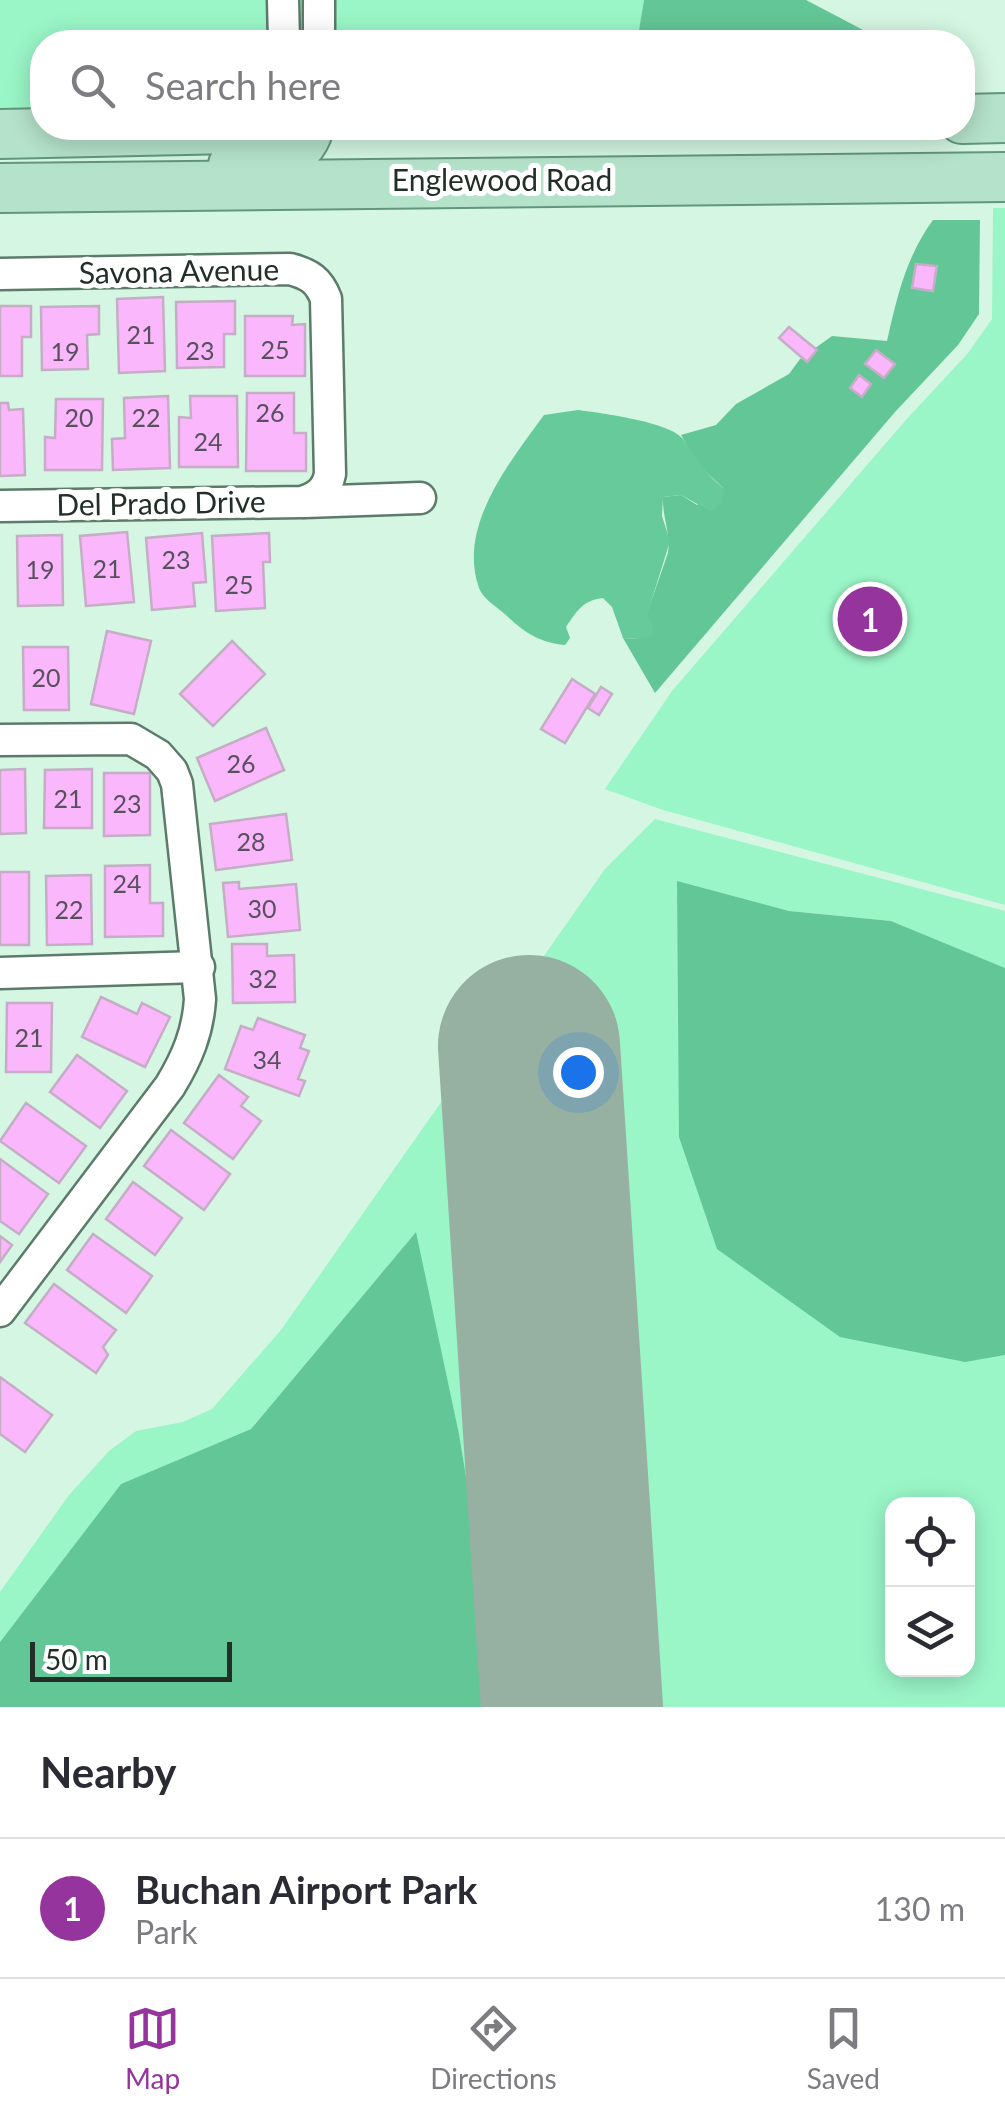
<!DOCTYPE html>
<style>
:root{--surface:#fff;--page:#f2f2f3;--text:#2b2b33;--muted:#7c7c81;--line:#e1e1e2;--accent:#95349c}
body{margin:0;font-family:Lato,sans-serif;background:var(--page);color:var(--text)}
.controls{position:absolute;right:30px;bottom:30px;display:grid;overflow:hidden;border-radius:20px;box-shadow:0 5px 25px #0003}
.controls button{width:90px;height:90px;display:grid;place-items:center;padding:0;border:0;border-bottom:2px solid var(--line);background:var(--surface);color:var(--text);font:50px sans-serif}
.scale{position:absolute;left:30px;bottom:25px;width:202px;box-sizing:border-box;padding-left:10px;border:5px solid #222f28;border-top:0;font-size:28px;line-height:35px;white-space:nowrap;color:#222f28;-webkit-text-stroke:8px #fff;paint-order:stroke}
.you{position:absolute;left:578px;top:1072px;width:35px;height:35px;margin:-25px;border:8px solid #fff;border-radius:50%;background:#1a73e8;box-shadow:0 0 0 15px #1a73e833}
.badge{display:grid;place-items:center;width:65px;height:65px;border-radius:50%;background:var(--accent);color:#fff;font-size:32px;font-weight:700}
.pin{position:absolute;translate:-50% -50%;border:5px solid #fff;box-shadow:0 2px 10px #0006}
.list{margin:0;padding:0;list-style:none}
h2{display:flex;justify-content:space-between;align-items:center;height:130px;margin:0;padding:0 40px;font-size:42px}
h2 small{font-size:32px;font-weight:400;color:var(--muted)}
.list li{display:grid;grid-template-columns:65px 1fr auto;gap:30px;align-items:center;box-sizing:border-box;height:140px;padding:0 40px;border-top:2px solid var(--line)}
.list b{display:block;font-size:38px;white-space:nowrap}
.list p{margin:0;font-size:32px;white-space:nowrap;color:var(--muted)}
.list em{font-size:32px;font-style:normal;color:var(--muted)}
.icon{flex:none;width:55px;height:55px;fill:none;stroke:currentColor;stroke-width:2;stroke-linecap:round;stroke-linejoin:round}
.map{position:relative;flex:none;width:1005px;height:1707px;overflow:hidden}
.search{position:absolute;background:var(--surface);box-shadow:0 5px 25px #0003;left:30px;right:30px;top:30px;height:110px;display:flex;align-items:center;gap:25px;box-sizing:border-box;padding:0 35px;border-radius:40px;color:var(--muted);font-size:38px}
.sheet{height:270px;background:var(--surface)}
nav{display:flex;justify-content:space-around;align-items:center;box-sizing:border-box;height:140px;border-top:2px solid var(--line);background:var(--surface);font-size:28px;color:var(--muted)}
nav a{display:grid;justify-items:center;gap:5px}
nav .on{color:var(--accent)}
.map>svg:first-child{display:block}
.green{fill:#9af6c7;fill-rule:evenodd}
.forest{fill:#63c697}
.water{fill:#67ca9b}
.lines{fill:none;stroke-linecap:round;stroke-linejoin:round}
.runway{stroke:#96b1a2;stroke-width:182}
.building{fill:#fab7fc;stroke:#c5adc5;stroke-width:2.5}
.street-casing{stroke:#5c7b6a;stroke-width:35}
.primary-casing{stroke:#62977c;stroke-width:52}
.street{stroke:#fff;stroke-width:30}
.primary{stroke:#b5e2cb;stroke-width:48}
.labels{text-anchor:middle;stroke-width:10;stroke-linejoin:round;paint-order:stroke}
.number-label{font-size:25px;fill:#58515d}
.street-label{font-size:30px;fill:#222f28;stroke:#fff}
</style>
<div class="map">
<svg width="1005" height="1707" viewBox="0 0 1005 1707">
<rect width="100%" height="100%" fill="#d4f6e2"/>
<g class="green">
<path d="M0,0H644L637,42H42V118H0Z"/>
<path d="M993,208H1005V905L663,810L605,789L672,691L905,421L968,353L992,319Z"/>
<path d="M655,819L1005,911V968L891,921L789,911L677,882L965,1361L1005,1355V1707H504L459,1434L415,1233L251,1429L121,1484L0,1642V1592L69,1495L109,1451L136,1431L183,1422L212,1409L281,1330L605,869ZM892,1504H968V1670H892Z"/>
</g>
<g class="forest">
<path d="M644,0H806L886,42H637Z"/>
<path d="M933,220H980L979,314L958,345L895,412L655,693L623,638L638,639L668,553C671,534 662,516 663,497L681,495L697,505L723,488L698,464L681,435L716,425L736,404L789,374L800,359L832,336L887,341C897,297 906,257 933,220Z"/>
<path d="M677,881L789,911L891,921L1005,968V1355L965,1362L840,1337L717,1249L679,1137Z"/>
<path d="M416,1232L459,1434L504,1707H0V1642L121,1484L251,1429Z"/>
</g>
<path class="water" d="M578,410C601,413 670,422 683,439C697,457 704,473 723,488L722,503L710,511L681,495L663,497L662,516L670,541L647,615L653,626L652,636L638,639L623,638L612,607L603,598C583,600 577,611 566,627L570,638L565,645C539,642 525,633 506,615C497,607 483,599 479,588C457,526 510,462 544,415Z"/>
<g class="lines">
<path class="runway" d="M529,1046L572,1707"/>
</g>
<g class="building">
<path d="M916,264L937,266L933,291L912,288Z"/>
<path d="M163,297L165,371L119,373L117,299Z"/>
<path d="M235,301V334H224V367L177,368L176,302Z"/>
<path d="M0,306H31V337H22V376H0Z"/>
<path d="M99,306V334L87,335L88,369L42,370L41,307Z"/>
<path d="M245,316H293L292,325L305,324V376H245Z"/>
<path d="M789,327L817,350L807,362L779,338Z"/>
<path d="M876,350L895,364L884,378L865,364Z"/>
<path d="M859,375L871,384L862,397L850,388Z"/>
<path d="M247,393H294V433H306V471H246Z"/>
<path d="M168,396L170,468L113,470L112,439L125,438L124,398Z"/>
<path d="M190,396H237L238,467H179V417L191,418Z"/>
<path d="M56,399H103L102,470H45V437L55,438Z"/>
<path d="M0,403H8L9,410L23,409L25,475L0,476Z"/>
<path d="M127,532L134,602L86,606L80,536Z"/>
<path d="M202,533L206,582L193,583L195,606L152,610L146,538Z"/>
<path d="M269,533L270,562H263L265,608L216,611L212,536Z"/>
<path d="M62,535L63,605L18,606L17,536Z"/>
<path d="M107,631L151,641L134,714L91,704Z"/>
<path d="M232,641L265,674L213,726L180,694Z"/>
<path d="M23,647H68L69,710H24Z"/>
<path d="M572,679L595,694L565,743L541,729Z"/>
<path d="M601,687L612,694L599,715L588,708Z"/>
<path d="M266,728L284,770L215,801L197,758Z"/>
<path d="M25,769L26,833L0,834V770Z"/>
<path d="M92,769V828H44L45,770Z"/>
<path d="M104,773H150V835L104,836Z"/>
<path d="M286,814L292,860L216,870L210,824Z"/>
<path d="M150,865V903H163V936L105,937V866Z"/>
<rect x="0" y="872" width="29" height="73"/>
<path d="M91,875L92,944L47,945L46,876Z"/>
<path d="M239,882V889L296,884L300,930L228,937L223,883Z"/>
<path d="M232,944H267V956L294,955L295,1002L233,1003Z"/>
<path d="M101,997L137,1014L142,1003L170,1017L145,1067L82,1037Z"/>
<path d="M7,1003H52L51,1072H6Z"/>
<path d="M258,1018L305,1035L300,1048L309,1051L298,1079L305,1081L299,1096L225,1069L241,1026L253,1030Z"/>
<path d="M77,1055L127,1091L100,1128L50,1092Z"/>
<path d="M219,1075L248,1097L241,1106L261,1121L233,1159L184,1123Z"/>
<path d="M26,1103L86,1146L59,1183L0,1141Z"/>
<path d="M171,1130L230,1174L204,1210L144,1166Z"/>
<path d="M0,1159L48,1194L19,1234L0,1221Z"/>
<path d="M133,1182L182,1218L155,1255L106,1219Z"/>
<path d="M93,1234L152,1276L126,1313L67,1270Z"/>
<path d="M0,1236L12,1245L0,1262Z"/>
<path d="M54,1284L116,1330L103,1347L108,1355L96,1373L25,1323Z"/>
<path d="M0,1377L52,1415L25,1452L0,1434Z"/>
</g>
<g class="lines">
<defs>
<g id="street">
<path d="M283,0L284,42"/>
<path d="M319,42V0"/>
<path d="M0,274L290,269C309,274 319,280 326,299L330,474C327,490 318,497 302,502L0,506"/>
<path d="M305,502L420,498"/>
<path d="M0,740L131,739L158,755L172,771L177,784L200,999C198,1032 187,1058 170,1086L0,1311"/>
<path d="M0,973L199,967"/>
</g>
<g id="primary">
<path d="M962,119L1005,118"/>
<path d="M0,134L281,128"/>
<path d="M233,165C264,163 299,162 309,128"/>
<path d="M0,188L1005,177"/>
</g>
</defs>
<use href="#street" class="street-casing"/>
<use href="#primary" class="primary-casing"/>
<use href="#street" class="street"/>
<use href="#primary" class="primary"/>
</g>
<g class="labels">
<g class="number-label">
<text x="141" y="344">21</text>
<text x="275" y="359">25</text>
<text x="200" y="360">23</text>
<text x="65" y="361">19</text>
<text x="270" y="422">26</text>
<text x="79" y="427">20</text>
<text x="146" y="427">22</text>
<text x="208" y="451">24</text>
<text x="176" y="569">23</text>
<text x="107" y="578">21</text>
<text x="40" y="579">19</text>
<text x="239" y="594">25</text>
<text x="46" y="687">20</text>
<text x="241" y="773">26</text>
<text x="68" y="808">21</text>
<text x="127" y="813">23</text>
<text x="251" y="851">28</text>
<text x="127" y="893">24</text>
<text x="262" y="918">30</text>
<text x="69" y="919">22</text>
<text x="263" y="988">32</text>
<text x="29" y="1047">21</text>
<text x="267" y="1069">34</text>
</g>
<g class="street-label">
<text x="502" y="191">Englewood Road</text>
<text transform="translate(179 272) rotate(-1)" y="10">Savona Avenue</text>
<text transform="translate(161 504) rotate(-1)" y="10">Del Prado Drive</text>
</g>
</g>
</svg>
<div class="controls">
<button><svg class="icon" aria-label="locate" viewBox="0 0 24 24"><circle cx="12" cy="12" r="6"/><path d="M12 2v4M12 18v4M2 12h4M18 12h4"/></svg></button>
<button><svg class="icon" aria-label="layers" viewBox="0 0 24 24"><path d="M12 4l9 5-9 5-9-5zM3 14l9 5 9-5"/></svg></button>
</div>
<div class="scale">50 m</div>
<div class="you"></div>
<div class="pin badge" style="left:870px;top:619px">1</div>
<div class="search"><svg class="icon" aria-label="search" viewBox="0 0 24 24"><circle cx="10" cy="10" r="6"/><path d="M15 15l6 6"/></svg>Search here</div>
</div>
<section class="sheet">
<h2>Nearby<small></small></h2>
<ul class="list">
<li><span class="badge">1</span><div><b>Buchan Airport Park</b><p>Park</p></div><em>130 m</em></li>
</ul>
</section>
<nav>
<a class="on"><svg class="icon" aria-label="map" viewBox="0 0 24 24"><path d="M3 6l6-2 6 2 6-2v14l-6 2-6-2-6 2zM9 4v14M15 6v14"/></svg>Map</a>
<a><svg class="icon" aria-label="directions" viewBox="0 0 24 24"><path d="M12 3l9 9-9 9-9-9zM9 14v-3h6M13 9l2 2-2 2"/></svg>Directions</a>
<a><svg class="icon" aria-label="saved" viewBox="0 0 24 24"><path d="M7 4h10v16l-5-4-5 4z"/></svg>Saved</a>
</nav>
